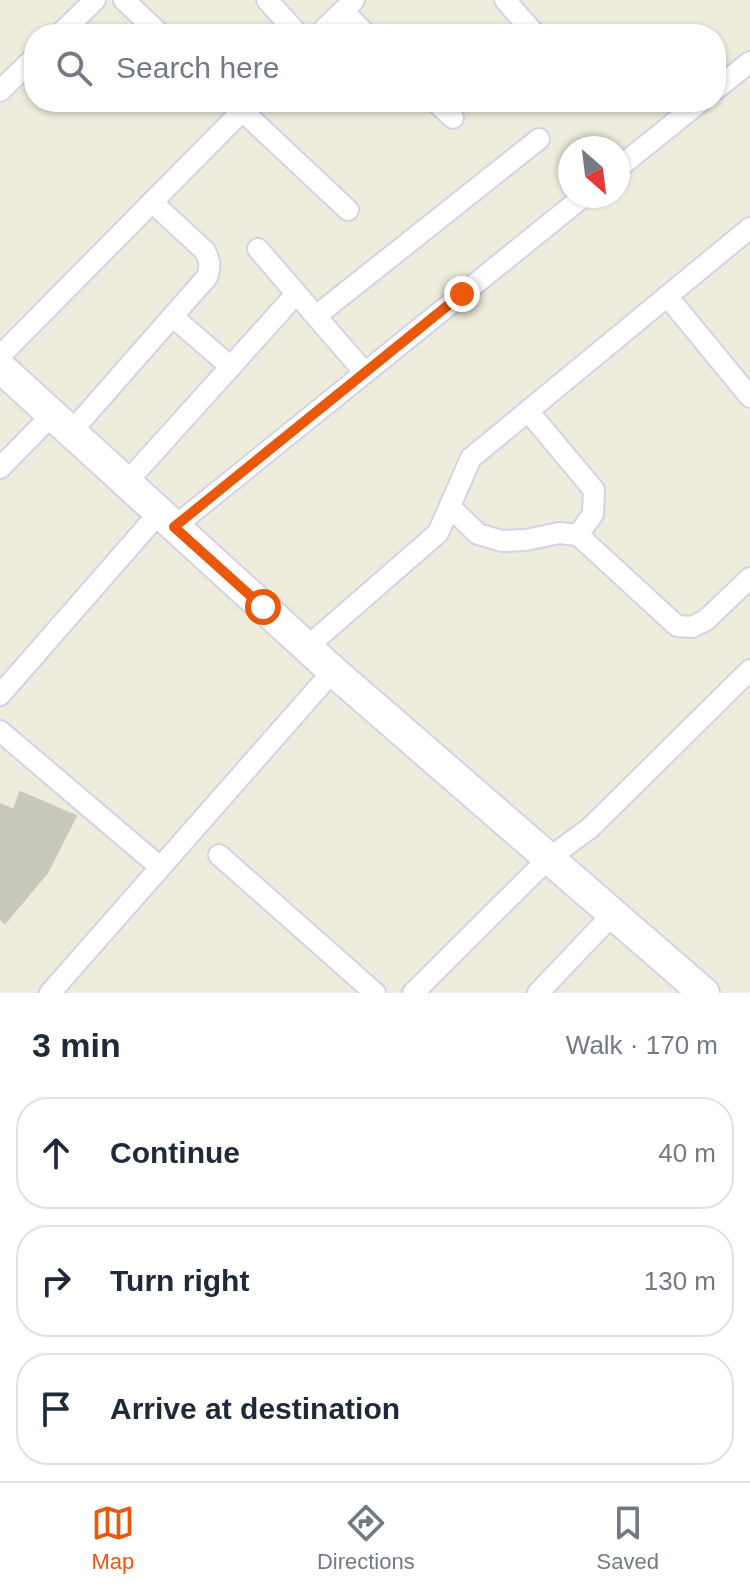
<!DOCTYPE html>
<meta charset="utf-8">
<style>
:root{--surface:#fff;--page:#f2f2f3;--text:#1f2937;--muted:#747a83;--line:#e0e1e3;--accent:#ea580c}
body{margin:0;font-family:Helvetica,sans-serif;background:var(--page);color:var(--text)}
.compass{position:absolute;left:558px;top:136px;width:72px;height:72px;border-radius:50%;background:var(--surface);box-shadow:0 2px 6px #0004;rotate:152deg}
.stop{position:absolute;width:24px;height:24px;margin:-18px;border:6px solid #ea580c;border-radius:50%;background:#fff}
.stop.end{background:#ea580c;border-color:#fff;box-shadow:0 2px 8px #0008}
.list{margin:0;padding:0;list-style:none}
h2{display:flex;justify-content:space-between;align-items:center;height:104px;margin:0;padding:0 32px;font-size:34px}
h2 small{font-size:26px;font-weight:400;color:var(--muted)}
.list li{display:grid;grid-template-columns:52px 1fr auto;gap:24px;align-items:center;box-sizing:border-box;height:112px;margin:0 16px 16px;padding:0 16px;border:2px solid var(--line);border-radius:32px}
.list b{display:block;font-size:30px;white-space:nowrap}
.list em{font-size:26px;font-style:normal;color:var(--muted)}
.icon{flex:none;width:44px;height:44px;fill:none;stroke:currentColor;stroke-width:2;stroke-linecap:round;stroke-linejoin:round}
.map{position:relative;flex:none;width:750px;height:993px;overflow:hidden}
.search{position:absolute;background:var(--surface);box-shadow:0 2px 6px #0004;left:24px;right:24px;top:24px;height:88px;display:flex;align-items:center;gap:20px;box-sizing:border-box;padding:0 28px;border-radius:32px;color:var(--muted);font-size:30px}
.sheet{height:488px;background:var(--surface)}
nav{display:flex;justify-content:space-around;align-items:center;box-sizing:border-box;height:112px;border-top:2px solid var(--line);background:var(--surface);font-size:22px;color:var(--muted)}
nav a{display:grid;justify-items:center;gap:4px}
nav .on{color:var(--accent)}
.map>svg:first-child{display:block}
.building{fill:#c9c8bd;stroke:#c9c9b7;stroke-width:2}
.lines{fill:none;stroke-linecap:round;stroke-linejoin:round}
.street-casing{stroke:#d5d2e4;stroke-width:24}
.secondary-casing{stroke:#d5d2e4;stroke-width:34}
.street{stroke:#fff;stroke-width:20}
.secondary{stroke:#fff;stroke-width:30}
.route{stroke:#ea580c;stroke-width:10}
</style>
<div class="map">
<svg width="750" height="993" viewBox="0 0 750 993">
<rect width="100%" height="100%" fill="#edecdd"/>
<path class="building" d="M20,792L76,816L47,873L5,923L0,919V804L14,810Z"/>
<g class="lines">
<defs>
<g id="street">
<path d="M124,0L160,34"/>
<path d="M267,0L298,34"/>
<path d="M505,0L535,34"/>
<path d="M343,11L366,34"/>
<path d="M60,34L95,0"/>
<path d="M319,34L354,0"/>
<path d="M716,89L750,62"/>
<path d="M0,91L34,58"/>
<path d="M436,102L453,118"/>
<path d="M234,103L348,210"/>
<path d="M618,168L700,102"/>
<path d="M258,249L365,373"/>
<path d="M667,296L750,397"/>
<path d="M316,316L539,139"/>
<path d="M173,317L231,367"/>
<path d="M0,356L251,102"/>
<path d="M528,411L594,490L593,514L578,535"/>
<path d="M71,432L207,277C211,267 210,261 205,251L152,202"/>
<path d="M0,468L52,415"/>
<path d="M126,483L296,294"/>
<path d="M450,507L478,534L502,541L526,540L559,533L578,535L677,626L692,627L706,620L750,578"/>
<path d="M174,527L584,196"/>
<path d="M307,647L438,533L471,458L750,228"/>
<path d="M0,695L159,513"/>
<path d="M0,731L160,867"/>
<path d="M219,855L375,993"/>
<path d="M50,993L333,671"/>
<path d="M413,993L549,858L590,828L750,670"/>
<path d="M538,993L613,914"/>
</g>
<path id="secondary" d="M0,367L333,671L704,993"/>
</defs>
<use href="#street" class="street-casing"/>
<use href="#secondary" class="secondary-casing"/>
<use href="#street" class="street"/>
<use href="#secondary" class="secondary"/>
</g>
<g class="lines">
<path class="route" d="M263,607L174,527L462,294"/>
</g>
</svg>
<svg class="compass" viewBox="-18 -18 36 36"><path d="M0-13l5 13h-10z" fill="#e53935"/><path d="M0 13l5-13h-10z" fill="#747a83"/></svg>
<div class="stop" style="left:263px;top:607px"></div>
<div class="stop end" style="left:462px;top:294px"></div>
<div class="search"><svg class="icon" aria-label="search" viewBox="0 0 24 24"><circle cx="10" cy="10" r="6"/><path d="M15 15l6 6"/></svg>Search here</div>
</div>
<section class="sheet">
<h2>3 min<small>Walk · 170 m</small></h2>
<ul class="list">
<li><svg class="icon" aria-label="ahead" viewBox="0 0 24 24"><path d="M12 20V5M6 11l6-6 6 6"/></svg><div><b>Continue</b></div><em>40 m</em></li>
<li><svg class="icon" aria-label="right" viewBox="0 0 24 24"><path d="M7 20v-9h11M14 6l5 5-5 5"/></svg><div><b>Turn right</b></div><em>130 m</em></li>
<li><svg class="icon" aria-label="arrive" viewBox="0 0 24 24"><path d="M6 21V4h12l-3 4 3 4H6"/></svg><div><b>Arrive at destination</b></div></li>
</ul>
</section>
<nav>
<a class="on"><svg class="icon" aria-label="map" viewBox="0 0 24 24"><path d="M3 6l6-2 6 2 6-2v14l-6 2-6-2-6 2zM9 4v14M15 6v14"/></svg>Map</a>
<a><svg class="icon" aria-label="directions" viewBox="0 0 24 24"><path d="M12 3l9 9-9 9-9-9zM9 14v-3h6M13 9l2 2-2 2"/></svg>Directions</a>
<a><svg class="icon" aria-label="saved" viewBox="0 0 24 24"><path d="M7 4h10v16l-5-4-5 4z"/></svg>Saved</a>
</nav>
